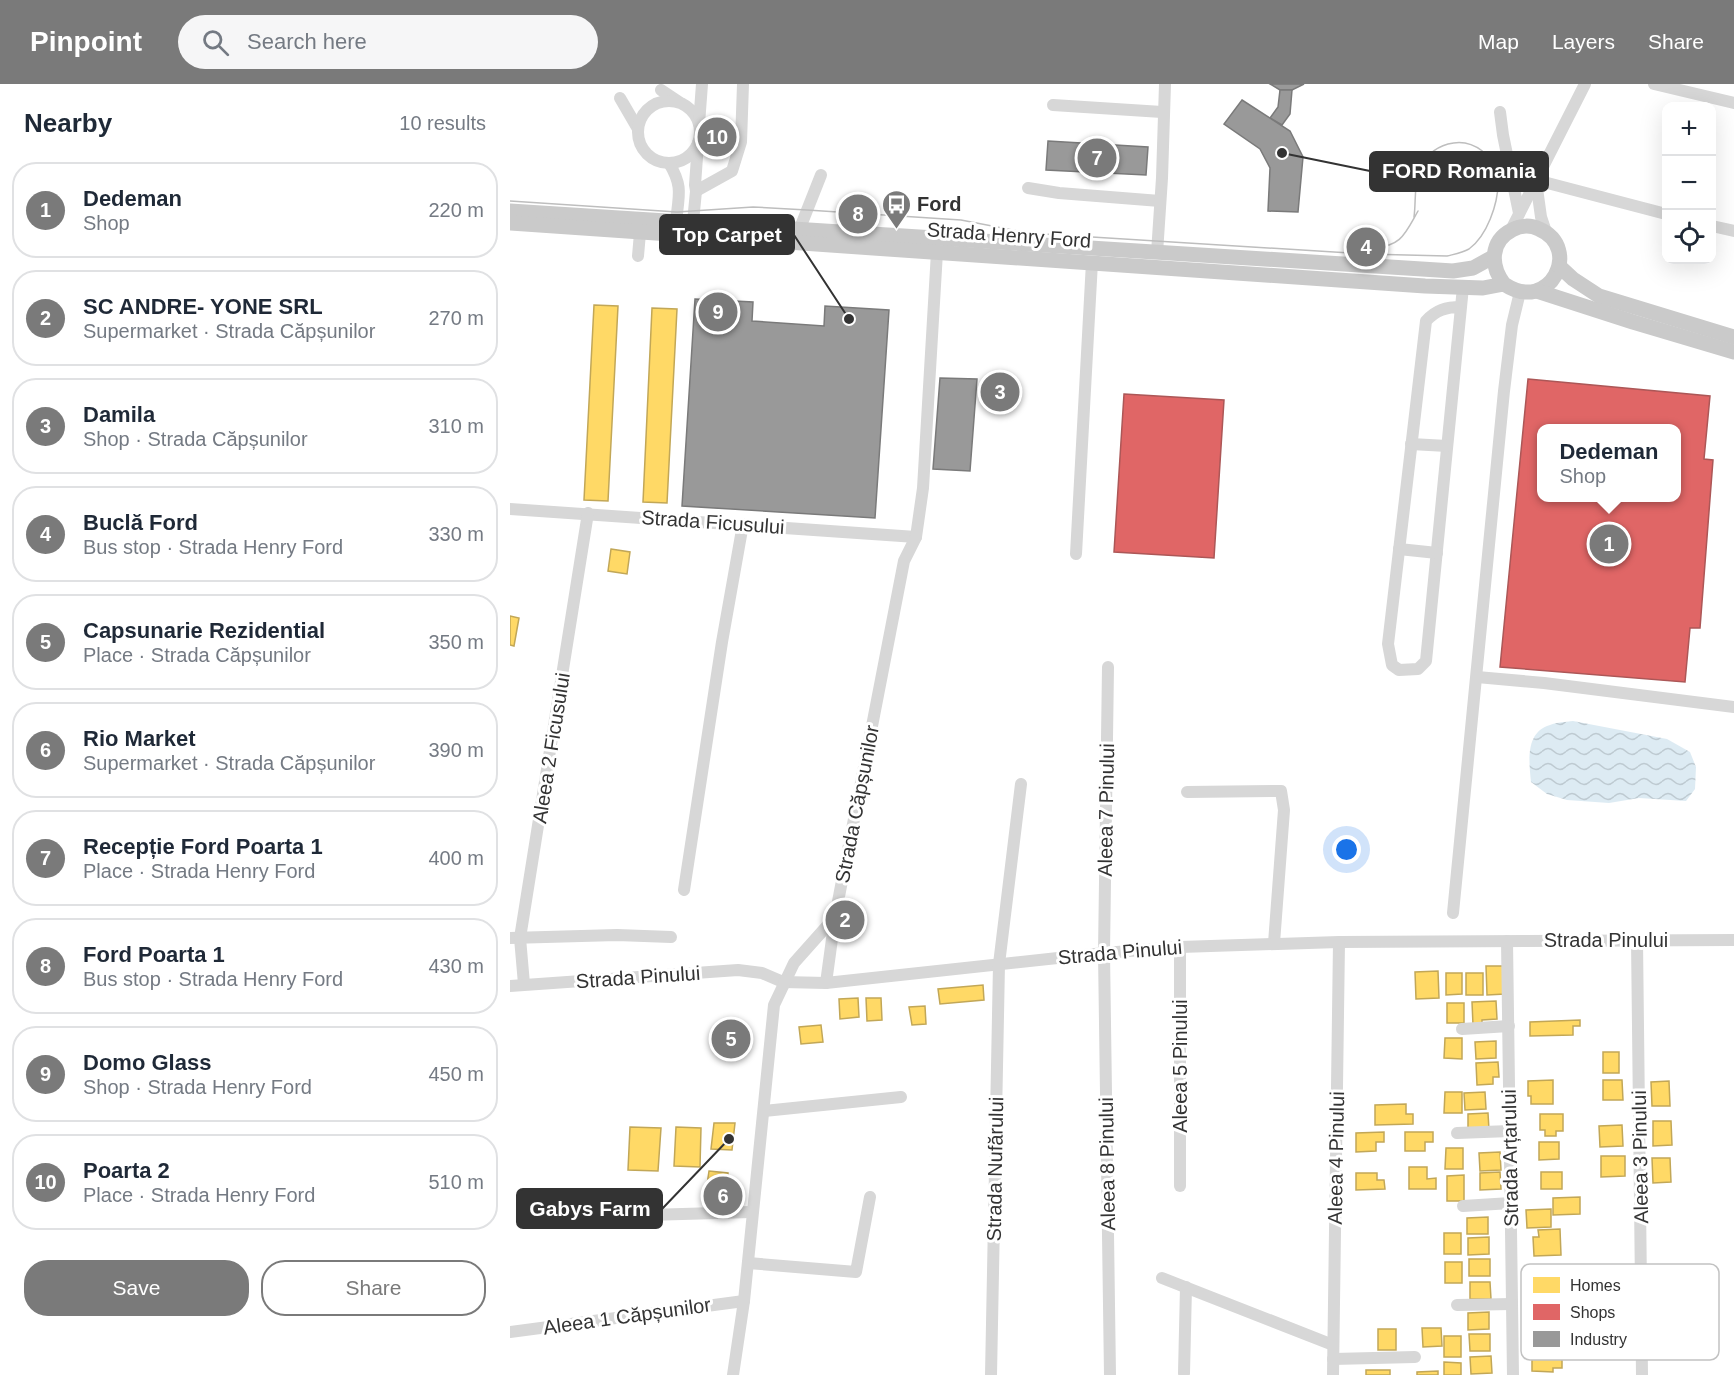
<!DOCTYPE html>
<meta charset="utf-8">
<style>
:root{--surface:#fff;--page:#f6f6f7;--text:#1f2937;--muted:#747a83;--line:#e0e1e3;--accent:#7a7a7a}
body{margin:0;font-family:Helvetica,sans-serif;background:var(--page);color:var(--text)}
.controls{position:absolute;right:18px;top:18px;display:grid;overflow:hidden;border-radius:12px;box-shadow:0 6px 24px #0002}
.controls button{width:54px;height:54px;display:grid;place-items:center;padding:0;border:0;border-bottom:2px solid var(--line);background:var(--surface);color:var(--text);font:30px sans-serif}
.you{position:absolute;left:837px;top:766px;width:21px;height:21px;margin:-15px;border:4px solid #fff;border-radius:50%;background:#1a73e8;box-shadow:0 0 0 9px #1a73e833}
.badge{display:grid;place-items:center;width:39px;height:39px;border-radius:50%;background:var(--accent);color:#fff;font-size:20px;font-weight:700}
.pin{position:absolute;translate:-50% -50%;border:3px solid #fff;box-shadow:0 2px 6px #0006}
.popup{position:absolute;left:1027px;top:340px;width:144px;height:78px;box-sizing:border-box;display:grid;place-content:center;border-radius:12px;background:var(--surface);filter:drop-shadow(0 2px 4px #0005);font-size:20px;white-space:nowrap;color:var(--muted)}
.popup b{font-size:22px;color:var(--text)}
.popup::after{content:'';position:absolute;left:50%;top:100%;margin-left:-12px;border:12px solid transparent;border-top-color:var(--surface)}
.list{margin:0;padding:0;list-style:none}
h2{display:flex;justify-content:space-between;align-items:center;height:78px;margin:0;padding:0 24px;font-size:26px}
h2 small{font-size:20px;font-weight:400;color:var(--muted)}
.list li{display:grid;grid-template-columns:39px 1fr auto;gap:18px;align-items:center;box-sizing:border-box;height:96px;margin:0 12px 12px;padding:0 12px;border:2px solid var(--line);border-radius:24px}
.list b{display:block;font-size:22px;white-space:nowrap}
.list p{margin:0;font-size:20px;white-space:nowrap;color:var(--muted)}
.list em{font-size:20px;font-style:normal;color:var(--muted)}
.actions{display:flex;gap:12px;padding:18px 24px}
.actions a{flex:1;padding:14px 0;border:2px solid var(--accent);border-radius:24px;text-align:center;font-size:21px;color:var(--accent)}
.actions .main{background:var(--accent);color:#fff}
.icon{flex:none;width:33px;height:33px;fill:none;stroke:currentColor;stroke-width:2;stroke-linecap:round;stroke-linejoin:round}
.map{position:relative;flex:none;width:1224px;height:1291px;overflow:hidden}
header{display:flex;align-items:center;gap:36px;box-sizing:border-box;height:84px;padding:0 30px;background:var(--accent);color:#fff}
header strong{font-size:28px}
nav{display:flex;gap:33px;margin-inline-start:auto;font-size:21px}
.search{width:420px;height:54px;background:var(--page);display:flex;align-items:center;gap:15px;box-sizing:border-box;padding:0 21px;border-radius:33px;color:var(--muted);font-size:22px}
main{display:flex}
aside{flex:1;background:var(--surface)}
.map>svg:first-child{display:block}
.water{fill:url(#water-waves)}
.homes{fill:#ffd966;stroke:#c2a757;stroke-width:1.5}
.shops{fill:#e06666;stroke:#ac5757;stroke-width:1.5;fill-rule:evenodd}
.industry{fill:#999;stroke:#7a7a7a;stroke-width:1.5}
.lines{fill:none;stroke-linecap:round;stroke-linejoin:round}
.minor{stroke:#d7d7d7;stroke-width:12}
.major{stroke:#cacaca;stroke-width:15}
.tram{stroke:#bebebe;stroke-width:1.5}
.labels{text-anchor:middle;stroke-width:6;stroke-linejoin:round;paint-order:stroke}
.poi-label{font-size:20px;font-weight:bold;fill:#333;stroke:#fff;text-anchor:start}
.street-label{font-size:20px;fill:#333;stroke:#fff}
.key{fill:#fff;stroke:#c2c2c2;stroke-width:1.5}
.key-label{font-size:16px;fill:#333}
.leader{fill:none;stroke:#333;stroke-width:2}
.callout-dot{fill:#333;stroke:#fff;stroke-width:2}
.callout{fill:#333;stroke:#333;stroke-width:2}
.callout-label{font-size:21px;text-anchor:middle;font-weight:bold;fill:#fff}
</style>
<header>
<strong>Pinpoint</strong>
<div class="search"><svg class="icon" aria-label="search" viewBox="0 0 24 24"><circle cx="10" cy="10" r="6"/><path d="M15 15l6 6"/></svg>Search here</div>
<nav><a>Map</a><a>Layers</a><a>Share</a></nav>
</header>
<main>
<aside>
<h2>Nearby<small>10 results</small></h2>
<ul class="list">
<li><span class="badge">1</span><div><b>Dedeman</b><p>Shop</p></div><em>220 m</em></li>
<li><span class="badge">2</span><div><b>SC ANDRE- YONE SRL</b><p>Supermarket · Strada Căpșunilor</p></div><em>270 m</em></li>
<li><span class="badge">3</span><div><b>Damila</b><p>Shop · Strada Căpșunilor</p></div><em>310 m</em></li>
<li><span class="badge">4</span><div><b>Buclă Ford</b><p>Bus stop · Strada Henry Ford</p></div><em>330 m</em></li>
<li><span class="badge">5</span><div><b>Capsunarie Rezidential</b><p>Place · Strada Căpșunilor</p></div><em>350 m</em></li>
<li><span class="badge">6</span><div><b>Rio Market</b><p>Supermarket · Strada Căpșunilor</p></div><em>390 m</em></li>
<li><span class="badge">7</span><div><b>Recepție Ford Poarta 1</b><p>Place · Strada Henry Ford</p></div><em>400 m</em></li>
<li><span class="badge">8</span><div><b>Ford Poarta 1</b><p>Bus stop · Strada Henry Ford</p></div><em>430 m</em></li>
<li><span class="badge">9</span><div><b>Domo Glass</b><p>Shop · Strada Henry Ford</p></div><em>450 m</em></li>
<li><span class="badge">10</span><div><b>Poarta 2</b><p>Place · Strada Henry Ford</p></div><em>510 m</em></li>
</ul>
<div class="actions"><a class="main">Save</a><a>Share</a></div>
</aside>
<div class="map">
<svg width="1224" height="1291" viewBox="0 0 1224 1291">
<defs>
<pattern id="water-waves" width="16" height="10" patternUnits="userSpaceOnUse" patternTransform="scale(1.5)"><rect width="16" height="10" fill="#ddebf3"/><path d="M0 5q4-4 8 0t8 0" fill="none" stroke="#becad1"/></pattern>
</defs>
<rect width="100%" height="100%" fill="#fff"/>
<path class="water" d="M1063,637L1157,655L1180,668L1186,683L1185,705L1176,717L1129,714L1099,719L1057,716L1037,710L1021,698C1019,678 1015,648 1040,641C1047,638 1056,638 1063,637Z"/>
<g class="homes">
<path d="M84,221L108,222L98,417L74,416Z"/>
<path d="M142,224L167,225L157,419L133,418Z"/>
<path d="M101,465L120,468L117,490L98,487Z"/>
<path d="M0,532L9,534L4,562L0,561Z"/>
<path d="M976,882H994L995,910L977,911Z"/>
<path d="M928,887L929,914L906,915L905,888Z"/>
<path d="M936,889H952V910L936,911Z"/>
<rect x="956" y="889" width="17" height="22"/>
<path d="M473,901L474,916L430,920L428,905Z"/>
<path d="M348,914L349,933L330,935L329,915Z"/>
<path d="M356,914H371L372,936L357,937Z"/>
<path d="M986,917L987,935L972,936V941H963L962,918Z"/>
<rect x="937" y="919" width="17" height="20"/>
<path d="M415,922L416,940L402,941L399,923Z"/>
<path d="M1070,936V942H1063V951L1020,952V938Z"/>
<path d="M210,940L233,941L232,971L208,970Z"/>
<path d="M311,941L313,958L291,960L289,943Z"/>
<path d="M935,954H952V975L934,974Z"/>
<path d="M986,957V974L966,975L965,958Z"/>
<rect x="1093" y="968" width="16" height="21"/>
<path d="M988,978L989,993H983V1000L967,1001L966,979Z"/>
<path d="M1043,996V1020H1021V1012H1018V997Z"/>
<path d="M1093,996H1112L1113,1016H1093Z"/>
<path d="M1159,997L1160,1022H1142L1141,998Z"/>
<path d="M935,1008H952V1029H934Z"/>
<path d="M975,1008L976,1025L955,1026L954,1009Z"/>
<path d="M896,1020V1030H903V1040L865,1041V1021Z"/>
<path d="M978,1029L979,1046L958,1047V1030Z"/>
<path d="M1030,1030H1053V1047H1046V1052H1035V1046H1030Z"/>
<path d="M1143,1037H1161L1162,1061L1143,1062Z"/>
<path d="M204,1039H225L222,1066L201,1065Z"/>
<path d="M1112,1041L1113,1062L1090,1063L1089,1042Z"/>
<path d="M120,1043L151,1044L148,1087L118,1086Z"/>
<path d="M166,1043L191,1044L190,1083L164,1082Z"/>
<path d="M874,1048V1058H866V1067L846,1068V1049Z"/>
<path d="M895,1048H923V1058H915V1067H895Z"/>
<path d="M1029,1058H1049V1075L1029,1076Z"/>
<path d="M936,1064H953V1085H935Z"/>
<path d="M990,1068L991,1086L970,1087L969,1069Z"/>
<path d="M1091,1072H1115V1092L1091,1093Z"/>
<path d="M1142,1074H1160L1161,1098L1143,1099Z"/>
<path d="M899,1083H917V1095L926,1094V1105H899Z"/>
<path d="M199,1087L218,1089L216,1117L195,1114Z"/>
<path d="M990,1088L991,1105L970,1106V1089Z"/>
<rect x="1031" y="1088" width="21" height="17"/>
<path d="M846,1089H867V1096H874L875,1105L846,1106Z"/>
<path d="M954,1091V1117H937V1092Z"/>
<path d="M1070,1113V1130L1043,1131V1114Z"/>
<path d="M1041,1125V1143L1017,1144L1016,1126Z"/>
<path d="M978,1133V1150H957V1134Z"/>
<path d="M1050,1145L1051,1171L1024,1172L1023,1153H1029L1028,1146Z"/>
<rect x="934" y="1149" width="17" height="21"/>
<path d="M979,1153V1170L958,1171V1154Z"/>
<rect x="959" y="1175" width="21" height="17"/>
<rect x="935" y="1178" width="17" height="21"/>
<path d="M1052,1183V1194H1058V1200H1026V1184Z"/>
<path d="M960,1198H980L981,1215H960Z"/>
<path d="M1041,1204H1051V1209H1044V1227H1025V1209H1040Z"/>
<path d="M979,1228V1245L958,1246V1229Z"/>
<path d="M1023,1235H1053V1245H1043V1249L1022,1248Z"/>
<path d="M912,1244H931L932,1262L913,1263Z"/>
<rect x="868" y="1245" width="18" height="21"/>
<path d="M959,1250H980V1267H960Z"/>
<rect x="934" y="1252" width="17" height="21"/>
<path d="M1022,1254H1052V1265H1043V1268H1022Z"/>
<path d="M981,1272L982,1289L961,1290L960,1273Z"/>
<path d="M1022,1274H1052V1284H1043V1288L1022,1287Z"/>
<path d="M934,1278L951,1279V1291H934Z"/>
<rect x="856" y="1286" width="24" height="5"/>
<path d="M928,1287V1291H907V1288Z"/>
</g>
<g class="shops">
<path d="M1018,295L1200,312L1194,375L1203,376L1190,544H1180L1175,598L990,583ZM1032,344H1166V414H1032Z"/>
<path d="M614,310L714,316L704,474L604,468Z"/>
</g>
<g class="industry">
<path d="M760,0H794L782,6H770Z"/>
<path d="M770,6H782L780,30L772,41L760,34L768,23Z"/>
<path d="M732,16L780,47L793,73L788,128L758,127L760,84L750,65L714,40Z"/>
<path d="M201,41L215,42L214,66L200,65Z"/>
<path d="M538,57L638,63L636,91L536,86Z"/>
<path d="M185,215L243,218L242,237L314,242L315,222L379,226L365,434L172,422Z"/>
<path d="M430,294L467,295L460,387L423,385Z"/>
</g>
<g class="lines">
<g class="minor">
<path d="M1144,0L1224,19"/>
<path d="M151,6L169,18"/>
<path d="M110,14L128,45"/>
<circle cx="159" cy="48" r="31"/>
<path d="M543,21L652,28"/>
<path d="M990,28L993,51L1009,129"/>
<path d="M189,40L192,0"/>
<path d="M159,79C173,102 169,111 166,137"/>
<path d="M1026,96L1156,130"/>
<path d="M1026,97L1031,133L1036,148"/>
<path d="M518,104L549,109L650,117"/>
<path d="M186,107L222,87L231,58L233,0"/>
<path d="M183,138L186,107L185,101L188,59"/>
<path d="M1202,142L1224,147"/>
<path d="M290,144L311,91"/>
<path d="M1001,146L1075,0"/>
<path d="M647,169L652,94L655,0"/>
<path d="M128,172L130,149"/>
<path d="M951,223C936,223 926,226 916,237L878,560L882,581L889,586L908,585L916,577L953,203"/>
<path d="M901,360L937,362"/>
<path d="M0,425L406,453"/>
<path d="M889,465L927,469"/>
<path d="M566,470L582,178"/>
<path d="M598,583L594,869L600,1291"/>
<path d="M967,593L1034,599L1224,623"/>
<path d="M677,708L771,707L774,726L764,859"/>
<path d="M174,806L212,558L233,440"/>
<path d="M943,829L994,307L1002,241L1010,208"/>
<path d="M0,854L107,851L161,853"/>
<path d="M1127,856L1132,1291"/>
<path d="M997,857L1003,1291"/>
<path d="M670,863V1102"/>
<path d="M316,899L325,833L394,477L406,453L413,404L427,168"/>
<path d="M14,900L10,854L78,429"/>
<path d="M0,902L228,886L252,889L273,898L316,899L594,869L670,863L829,858L1224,856"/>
<path d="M952,945L999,942"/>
<path d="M254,1027L391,1013"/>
<path d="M947,1049L1000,1047"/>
<path d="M953,1122L1001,1119"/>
<path d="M69,1133L241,1128"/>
<path d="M238,1179L346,1188L360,1113"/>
<path d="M652,1194L823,1261"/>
<path d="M947,1221L1002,1220"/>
<path d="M0,1248L234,1217"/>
<path d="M823,1275L905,1273"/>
<path d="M674,1289L676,1203"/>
<path d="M223,1291L234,1217L264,921L284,879L325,833"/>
<path d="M481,1291L489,880L511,700"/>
<path d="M823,1291L829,858"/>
</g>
<g class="major">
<path d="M0,127L943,187L963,184L983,173"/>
<path d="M0,139L915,202L973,204L994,200C1040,231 1073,164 1029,145C1021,141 1011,141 1002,146C980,157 980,182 994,200"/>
<path d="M1049,182L1063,195L1089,212L1224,253"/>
<path d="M1027,207L1123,238L1224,268"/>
</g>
<g class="tram">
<path d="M0,117L167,128L243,123L297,126L451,136L518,149L856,170L937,172C945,170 952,169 959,165C977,152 988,120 988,99C987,72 963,53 938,60C924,64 914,74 909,87C904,101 906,119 904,133"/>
<path d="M863,163C891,164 896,148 908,127"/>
</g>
</g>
<defs>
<symbol id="bus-pin" viewBox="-11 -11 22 30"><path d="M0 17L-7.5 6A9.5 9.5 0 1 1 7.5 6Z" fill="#7a7a7a" stroke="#fff"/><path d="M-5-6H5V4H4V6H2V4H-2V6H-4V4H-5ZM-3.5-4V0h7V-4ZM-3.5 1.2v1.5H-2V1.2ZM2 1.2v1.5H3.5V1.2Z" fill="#fff"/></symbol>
</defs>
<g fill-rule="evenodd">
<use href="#bus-pin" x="370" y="104" width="33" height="45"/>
</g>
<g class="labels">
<g class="poi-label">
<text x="407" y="127">Ford</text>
</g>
<g class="street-label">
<text transform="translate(499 151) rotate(4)" y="7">Strada Henry Ford</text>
<text transform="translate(203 438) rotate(4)" y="7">Strada Ficusului</text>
<text transform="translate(41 664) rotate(-81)" y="7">Aleea 2 Ficusului</text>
<text transform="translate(347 720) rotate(-79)" y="7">Strada Căpșunilor</text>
<text transform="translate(596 726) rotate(-89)" y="7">Aleea 7 Pinului</text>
<text x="1096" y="863">Strada Pinului</text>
<text transform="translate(610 868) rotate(-5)" y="7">Strada Pinului</text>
<text transform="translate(128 893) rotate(-4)" y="7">Strada Pinului</text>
<text transform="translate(670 982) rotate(-90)" y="7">Aleea 5 Pinului</text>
<text transform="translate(1130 1073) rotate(-91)" y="7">Aleea 3 Pinului</text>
<text transform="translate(826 1074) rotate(-89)" y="7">Aleea 4 Pinului</text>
<text transform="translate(1000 1074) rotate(-91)" y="7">Strada Arțarului</text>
<text transform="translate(597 1080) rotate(-91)" y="7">Aleea 8 Pinului</text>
<text transform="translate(485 1085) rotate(-89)" y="7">Strada Nufărului</text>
<text transform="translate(117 1232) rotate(-8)" y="7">Aleea 1 Căpșunilor</text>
</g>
</g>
<rect x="1011" y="1180" width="198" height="96" rx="9" class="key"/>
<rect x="1023" y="1193" width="27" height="16" fill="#ffd966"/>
<rect x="1023" y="1220" width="27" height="16" fill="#e06666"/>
<rect x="1023" y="1247" width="27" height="16" fill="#999"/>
<g class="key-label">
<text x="1060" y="1207">Homes</text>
<text x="1060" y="1234">Shops</text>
<text x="1060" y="1261">Industry</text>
</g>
<path class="leader" d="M772 69L860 87M339 235L284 151M219 1055L152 1125"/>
<g class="callout-dot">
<circle cx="772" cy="69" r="6"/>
<circle cx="339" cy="235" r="6"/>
<circle cx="219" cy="1055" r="6"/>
</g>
<g class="callout">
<rect x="860" y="68" width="178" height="39" rx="6"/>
<rect x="150" y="131" width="134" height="39" rx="6"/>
<rect x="7" y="1105" width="145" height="39" rx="6"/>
</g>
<g class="callout-label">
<text x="949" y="94">FORD Romania</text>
<text x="217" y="158">Top Carpet</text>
<text x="80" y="1132">Gabys Farm</text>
</g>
</svg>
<div class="controls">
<button>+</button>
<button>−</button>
<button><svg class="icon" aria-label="locate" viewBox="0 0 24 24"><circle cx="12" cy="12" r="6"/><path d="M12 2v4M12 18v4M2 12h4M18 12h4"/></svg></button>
</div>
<div class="you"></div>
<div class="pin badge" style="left:1099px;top:460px">1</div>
<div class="popup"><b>Dedeman</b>Shop</div>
<div class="pin badge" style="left:335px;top:836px">2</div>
<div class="pin badge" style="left:490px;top:308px">3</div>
<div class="pin badge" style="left:856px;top:163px">4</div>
<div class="pin badge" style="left:221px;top:955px">5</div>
<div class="pin badge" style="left:213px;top:1112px">6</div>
<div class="pin badge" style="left:587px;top:74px">7</div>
<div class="pin badge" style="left:348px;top:130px">8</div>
<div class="pin badge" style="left:208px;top:228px">9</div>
<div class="pin badge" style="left:207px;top:53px">10</div>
</div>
</main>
